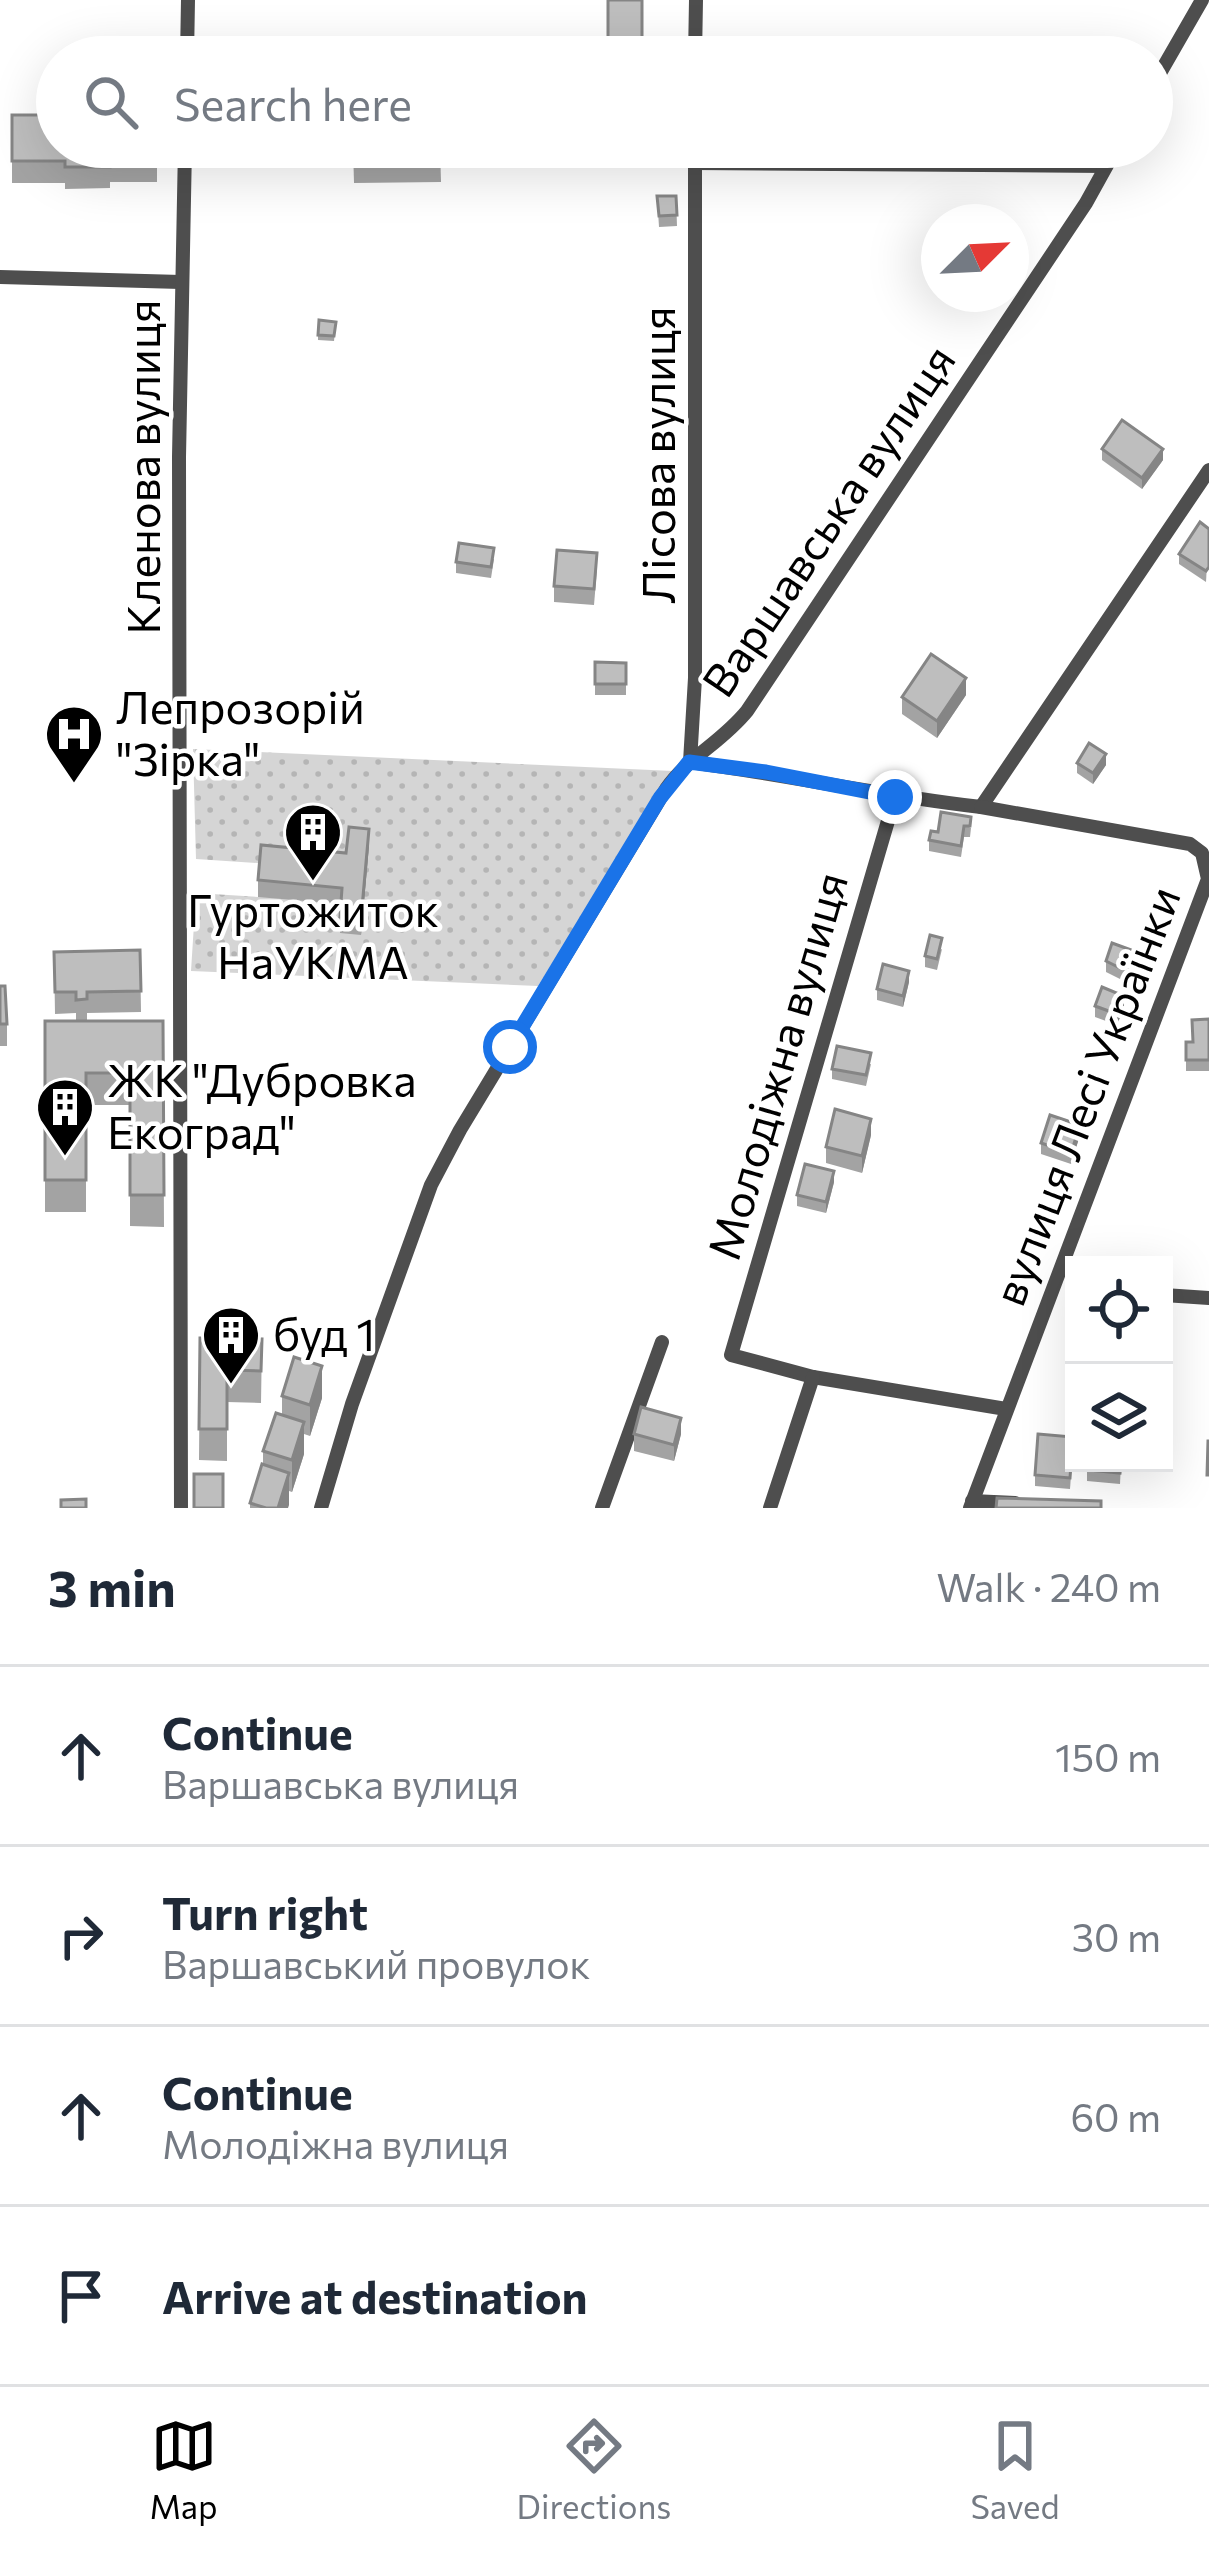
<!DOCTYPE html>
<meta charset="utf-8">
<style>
:root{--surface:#fff;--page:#f6f6f7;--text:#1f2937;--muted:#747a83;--line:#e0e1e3;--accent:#000}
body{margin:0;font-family:Commissioner,sans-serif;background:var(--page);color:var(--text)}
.controls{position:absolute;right:36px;bottom:36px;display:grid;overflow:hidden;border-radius:0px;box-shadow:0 12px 48px #0002}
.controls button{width:108px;height:108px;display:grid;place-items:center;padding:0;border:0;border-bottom:3px solid var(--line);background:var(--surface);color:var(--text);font:60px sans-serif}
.compass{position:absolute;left:921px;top:204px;width:108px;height:108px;border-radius:50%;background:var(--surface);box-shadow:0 12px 48px #0002;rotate:66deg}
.stop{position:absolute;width:36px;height:36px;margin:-27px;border:9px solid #1a73e8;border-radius:50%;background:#fff}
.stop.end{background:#1a73e8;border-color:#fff;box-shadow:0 3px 12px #0008}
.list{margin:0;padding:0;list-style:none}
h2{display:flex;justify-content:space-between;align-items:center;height:156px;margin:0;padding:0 48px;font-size:51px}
h2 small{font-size:39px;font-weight:400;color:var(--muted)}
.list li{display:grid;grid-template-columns:78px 1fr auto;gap:36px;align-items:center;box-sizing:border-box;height:180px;padding:0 48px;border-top:3px solid var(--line)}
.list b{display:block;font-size:45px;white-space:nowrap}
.list p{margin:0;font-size:39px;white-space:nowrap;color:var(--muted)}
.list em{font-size:39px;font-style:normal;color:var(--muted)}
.icon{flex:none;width:66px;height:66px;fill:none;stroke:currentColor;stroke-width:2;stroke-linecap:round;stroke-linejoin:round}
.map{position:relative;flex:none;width:1209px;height:1508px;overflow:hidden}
.search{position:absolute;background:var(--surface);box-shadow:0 12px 48px #0002;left:36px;right:36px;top:36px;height:132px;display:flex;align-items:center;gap:30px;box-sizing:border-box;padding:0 42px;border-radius:66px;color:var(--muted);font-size:45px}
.sheet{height:876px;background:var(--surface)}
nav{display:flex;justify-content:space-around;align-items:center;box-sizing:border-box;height:168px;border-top:3px solid var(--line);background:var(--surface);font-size:33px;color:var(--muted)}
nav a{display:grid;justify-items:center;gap:6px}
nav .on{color:var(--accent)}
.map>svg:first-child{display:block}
.park{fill:url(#park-dots)}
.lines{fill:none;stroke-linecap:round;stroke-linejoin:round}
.street{stroke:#4e4e4e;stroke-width:14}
.wall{fill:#a3a3a3}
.shaded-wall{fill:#858585}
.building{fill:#bebebe;stroke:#858585;stroke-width:3}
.route{stroke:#1a73e8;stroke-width:15}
.labels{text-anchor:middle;stroke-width:9;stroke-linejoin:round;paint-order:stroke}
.street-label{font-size:45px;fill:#000;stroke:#fff}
.poi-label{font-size:45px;fill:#000;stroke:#fff;text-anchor:start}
</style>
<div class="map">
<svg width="1209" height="1508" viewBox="0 0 1209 1508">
<defs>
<pattern id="park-dots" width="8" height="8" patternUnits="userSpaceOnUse" patternTransform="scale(3)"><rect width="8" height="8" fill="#d5d5d5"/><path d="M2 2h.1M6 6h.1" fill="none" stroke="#b5b5b5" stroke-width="1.8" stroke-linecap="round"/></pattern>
</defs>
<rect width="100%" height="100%" fill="#fff"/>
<path class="park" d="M193,749L673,771L538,986L191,971L196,893L258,897L346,869L196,859Z"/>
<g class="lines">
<g class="street">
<path d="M187,57L188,0"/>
<path d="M695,57L696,0"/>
<path d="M1152,87L1202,0"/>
<path d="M695,147V678L690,762C787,775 883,796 981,807L1209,470"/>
<path d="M694,163L1106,166"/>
<path d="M0,277L181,282"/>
<path d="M895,797L731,1355L813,1377L1006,1409"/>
<path d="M1164,1295L1209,1298"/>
<path d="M972,1501L1015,1503"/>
<path d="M181,1508L179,457L185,147"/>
<path d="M321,1508L352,1404L431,1185L460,1130L666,789C688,757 721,743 747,711L1086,203L1117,147"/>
<path d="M602,1508L662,1342"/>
<path d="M770,1508L813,1377"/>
<path d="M970,1508L1208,879L1202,853L1190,844L981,807"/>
</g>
</g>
<g class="wall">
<path d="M12,115L157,147V182H110V188L65,189V183H12Z"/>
<path d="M353,147H440L441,182L354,183Z"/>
<path d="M657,196H676L677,226L659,227Z"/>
<path d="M336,322L334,341L318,340V335Z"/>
<path d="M1102,449L1163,460L1142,489L1102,460Z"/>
<path d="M1209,529L1206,582L1179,564V554Z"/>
<path d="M494,559L491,578L456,573V562Z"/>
<path d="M597,569L594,605L554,602V586Z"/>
<path d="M595,662L626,663V695H595Z"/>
<path d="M966,695L937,738L902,714V697Z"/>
<path d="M1077,763L1106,765L1093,784L1077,773Z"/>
<path d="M941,812L971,828L970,837H964L961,857L929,851V840L938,832Z"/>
<path d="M369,845L361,935L340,933L341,904L258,897V880Z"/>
<path d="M942,949L937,970L925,967V956Z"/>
<path d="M140,950L141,1012L87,1013V1021H76V1013L55,1014L54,952Z"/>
<path d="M1106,961L1142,965L1134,986L1106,972Z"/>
<path d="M909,982L903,1007L877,1000V989Z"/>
<path d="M0,986L7,1024V1046H0Z"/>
<path d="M1095,1006L1124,1007L1117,1025L1095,1017Z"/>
<path d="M1209,1019V1071H1186V1042H1193Z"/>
<path d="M45,1021H163L164,1227L130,1226V1105H86V1212H45Z"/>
<path d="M871,1064L866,1086L832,1079V1069Z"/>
<path d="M871,1135L862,1173L826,1163V1147Z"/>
<path d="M1080,1135L1071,1164L1041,1154V1143Z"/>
<path d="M834,1182L826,1213L797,1206V1195Z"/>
<path d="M200,1338L262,1339L261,1403L227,1402V1461L199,1460Z"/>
<path d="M282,1396L322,1398L310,1436L304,1434V1454L292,1492L289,1491L288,1508H250V1503L263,1465V1451L282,1415Z"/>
<path d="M634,1434H681L674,1461L634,1451Z"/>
<path d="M1073,1448L1070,1489L1035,1486V1475Z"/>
<path d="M1087,1463H1121L1120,1484L1087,1481Z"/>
</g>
<g class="shaded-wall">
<path d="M1163,449V460L1142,489V478Z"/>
<path d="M966,678V695L937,738V721Z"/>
<path d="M1106,754V765L1093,784V773Z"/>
<path d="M369,829V845L361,935V919Z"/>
<path d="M1142,954V965L1134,986V975Z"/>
<path d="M909,971V982L903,1007V996Z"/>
<path d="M1124,996V1007L1117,1025V1014Z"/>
<path d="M871,1119V1135L862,1173V1156Z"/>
<path d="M1080,1125V1135L1071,1164V1153Z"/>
<path d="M834,1171V1182L826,1213V1202Z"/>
<path d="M322,1366V1398L310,1436V1405Z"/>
<path d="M681,1418V1434L674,1461V1445Z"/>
<path d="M304,1422V1454L292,1492V1460Z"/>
<path d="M289,1473V1505L288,1508H278Z"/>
</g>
<g class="building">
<rect x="608" y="0" width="34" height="57"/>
<path d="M12,115H57V147H157V161H110V167H65V161H12Z"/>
<path d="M353,147H440L441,160L354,162Z"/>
<path d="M657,196H676L677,215L659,216Z"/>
<path d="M319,320L336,322L334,336L318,335Z"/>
<path d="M1122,420L1163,449L1142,478L1102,449Z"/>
<path d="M1200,522L1209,529V567L1206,571L1179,554Z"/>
<path d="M459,543L494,548L491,567L456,562Z"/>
<path d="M557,550L597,553L594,589L554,586Z"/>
<path d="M931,654L966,678L937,721L902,697Z"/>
<path d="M595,662L626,663V684H595Z"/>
<path d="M1089,743L1106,754L1093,773L1077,763Z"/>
<path d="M941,812L971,817L970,826H964L961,846L929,840L931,831L938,832Z"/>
<path d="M349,827L369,829L361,919L340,917L342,888L258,880L261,845L346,853Z"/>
<path d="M930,935L942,938L937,959L925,956Z"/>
<path d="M1112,943L1142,954L1134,975L1106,961Z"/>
<path d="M140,950L141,991L87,992V999L76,1000V992H55L54,952Z"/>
<path d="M883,964L909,971L903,996L877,989Z"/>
<path d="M0,986H5L7,1024H0Z"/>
<path d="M1102,987L1124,996L1117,1014L1095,1006Z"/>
<path d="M1209,1019V1060H1186V1042H1193L1192,1020Z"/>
<path d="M45,1021H163L164,1195H130V1073H86V1180H45Z"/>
<path d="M837,1046L871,1053L866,1075L832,1069Z"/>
<path d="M835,1109L871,1119L862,1156L826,1147Z"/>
<path d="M1050,1115L1080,1125L1071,1153L1041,1143Z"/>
<path d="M805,1164L834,1171L826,1202L797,1195Z"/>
<path d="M200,1338L262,1339L261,1371L227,1370V1429H199Z"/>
<path d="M294,1357L322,1366L310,1405L282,1396Z"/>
<path d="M641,1407L681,1418L674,1445L634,1434Z"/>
<path d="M276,1413L304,1422L292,1460L263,1451Z"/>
<path d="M1038,1434L1073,1437L1070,1478L1035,1475Z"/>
<path d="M1208,1441H1209V1475H1207Z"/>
<path d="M1087,1463H1121L1120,1473L1087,1470Z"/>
<path d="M262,1464L289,1473L278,1508H266L250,1503Z"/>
<rect x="194" y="1474" width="29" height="34"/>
<path d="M997,1498L1101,1501V1508H996Z"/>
<path d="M86,1499V1508H61V1500Z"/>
</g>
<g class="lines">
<path class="route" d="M510,1047L660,798L689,762L766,772L895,797"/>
</g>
<defs>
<symbol id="hospital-pin" viewBox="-11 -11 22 30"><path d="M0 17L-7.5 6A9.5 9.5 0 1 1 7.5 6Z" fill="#000" stroke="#fff"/><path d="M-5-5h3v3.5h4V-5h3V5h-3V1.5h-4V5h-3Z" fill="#fff"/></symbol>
<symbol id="building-pin" viewBox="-11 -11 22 30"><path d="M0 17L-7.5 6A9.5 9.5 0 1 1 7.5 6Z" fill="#000" stroke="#fff"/><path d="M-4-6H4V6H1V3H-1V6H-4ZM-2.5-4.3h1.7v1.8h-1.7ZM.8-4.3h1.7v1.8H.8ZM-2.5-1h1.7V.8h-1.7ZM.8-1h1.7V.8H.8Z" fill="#fff"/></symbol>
</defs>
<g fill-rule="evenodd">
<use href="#hospital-pin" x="41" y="701" width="66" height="90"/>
<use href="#building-pin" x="280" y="799" width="66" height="90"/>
<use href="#building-pin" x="32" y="1074" width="66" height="90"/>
<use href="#building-pin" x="198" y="1302" width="66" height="90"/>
</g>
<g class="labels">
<g class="street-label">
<text transform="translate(659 455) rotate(-90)" y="16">Лісова вулиця</text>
<text transform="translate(144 467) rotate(-90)" y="16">Кленова вулиця</text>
<text transform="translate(829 521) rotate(-56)" y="16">Варшавська вулиця</text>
<text transform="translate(778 1066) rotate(-74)" y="16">Молодіжна вулиця</text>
<text transform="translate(1087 1096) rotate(-69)" y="16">вулиця Лесі Українки</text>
</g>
<g class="poi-label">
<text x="116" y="724">Лепрозорій<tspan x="116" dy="52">"Зірка"</tspan></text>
<text x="313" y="927" text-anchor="middle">Гуртожиток<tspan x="313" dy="52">НаУКМА</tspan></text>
<text x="107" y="1097">ЖК "Дубровка<tspan x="107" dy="52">Екоград"</tspan></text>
<text x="273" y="1351">буд 1</text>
</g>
</g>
</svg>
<div class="controls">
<button><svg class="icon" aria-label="locate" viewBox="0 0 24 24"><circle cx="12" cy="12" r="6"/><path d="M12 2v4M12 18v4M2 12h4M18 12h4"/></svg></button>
<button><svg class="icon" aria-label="layers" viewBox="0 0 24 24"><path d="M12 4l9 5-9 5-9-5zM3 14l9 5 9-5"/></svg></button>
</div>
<svg class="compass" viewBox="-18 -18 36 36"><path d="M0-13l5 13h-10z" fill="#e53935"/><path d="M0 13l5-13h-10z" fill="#747a83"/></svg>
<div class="stop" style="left:510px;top:1047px"></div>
<div class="stop end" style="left:895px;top:797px"></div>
<div class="search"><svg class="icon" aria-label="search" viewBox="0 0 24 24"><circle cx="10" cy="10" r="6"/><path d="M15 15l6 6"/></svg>Search here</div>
</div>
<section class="sheet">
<h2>3 min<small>Walk · 240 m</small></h2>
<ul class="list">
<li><svg class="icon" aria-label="ahead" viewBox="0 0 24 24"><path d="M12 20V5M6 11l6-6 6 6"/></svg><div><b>Continue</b><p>Варшавська вулиця</p></div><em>150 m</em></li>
<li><svg class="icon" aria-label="right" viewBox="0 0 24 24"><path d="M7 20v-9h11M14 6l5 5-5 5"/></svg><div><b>Turn right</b><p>Варшавський провулок</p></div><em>30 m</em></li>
<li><svg class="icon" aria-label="ahead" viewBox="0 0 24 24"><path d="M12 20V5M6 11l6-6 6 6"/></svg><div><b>Continue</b><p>Молодіжна вулиця</p></div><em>60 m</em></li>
<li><svg class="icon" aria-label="arrive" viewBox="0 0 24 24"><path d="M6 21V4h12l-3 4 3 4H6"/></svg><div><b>Arrive at destination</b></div></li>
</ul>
</section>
<nav>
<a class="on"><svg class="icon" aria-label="map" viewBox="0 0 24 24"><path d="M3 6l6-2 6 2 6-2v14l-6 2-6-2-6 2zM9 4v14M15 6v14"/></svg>Map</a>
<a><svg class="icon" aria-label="directions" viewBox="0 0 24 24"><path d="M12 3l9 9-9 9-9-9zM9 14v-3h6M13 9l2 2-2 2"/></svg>Directions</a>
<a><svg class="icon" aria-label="saved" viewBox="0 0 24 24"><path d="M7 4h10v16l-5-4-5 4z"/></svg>Saved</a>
</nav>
